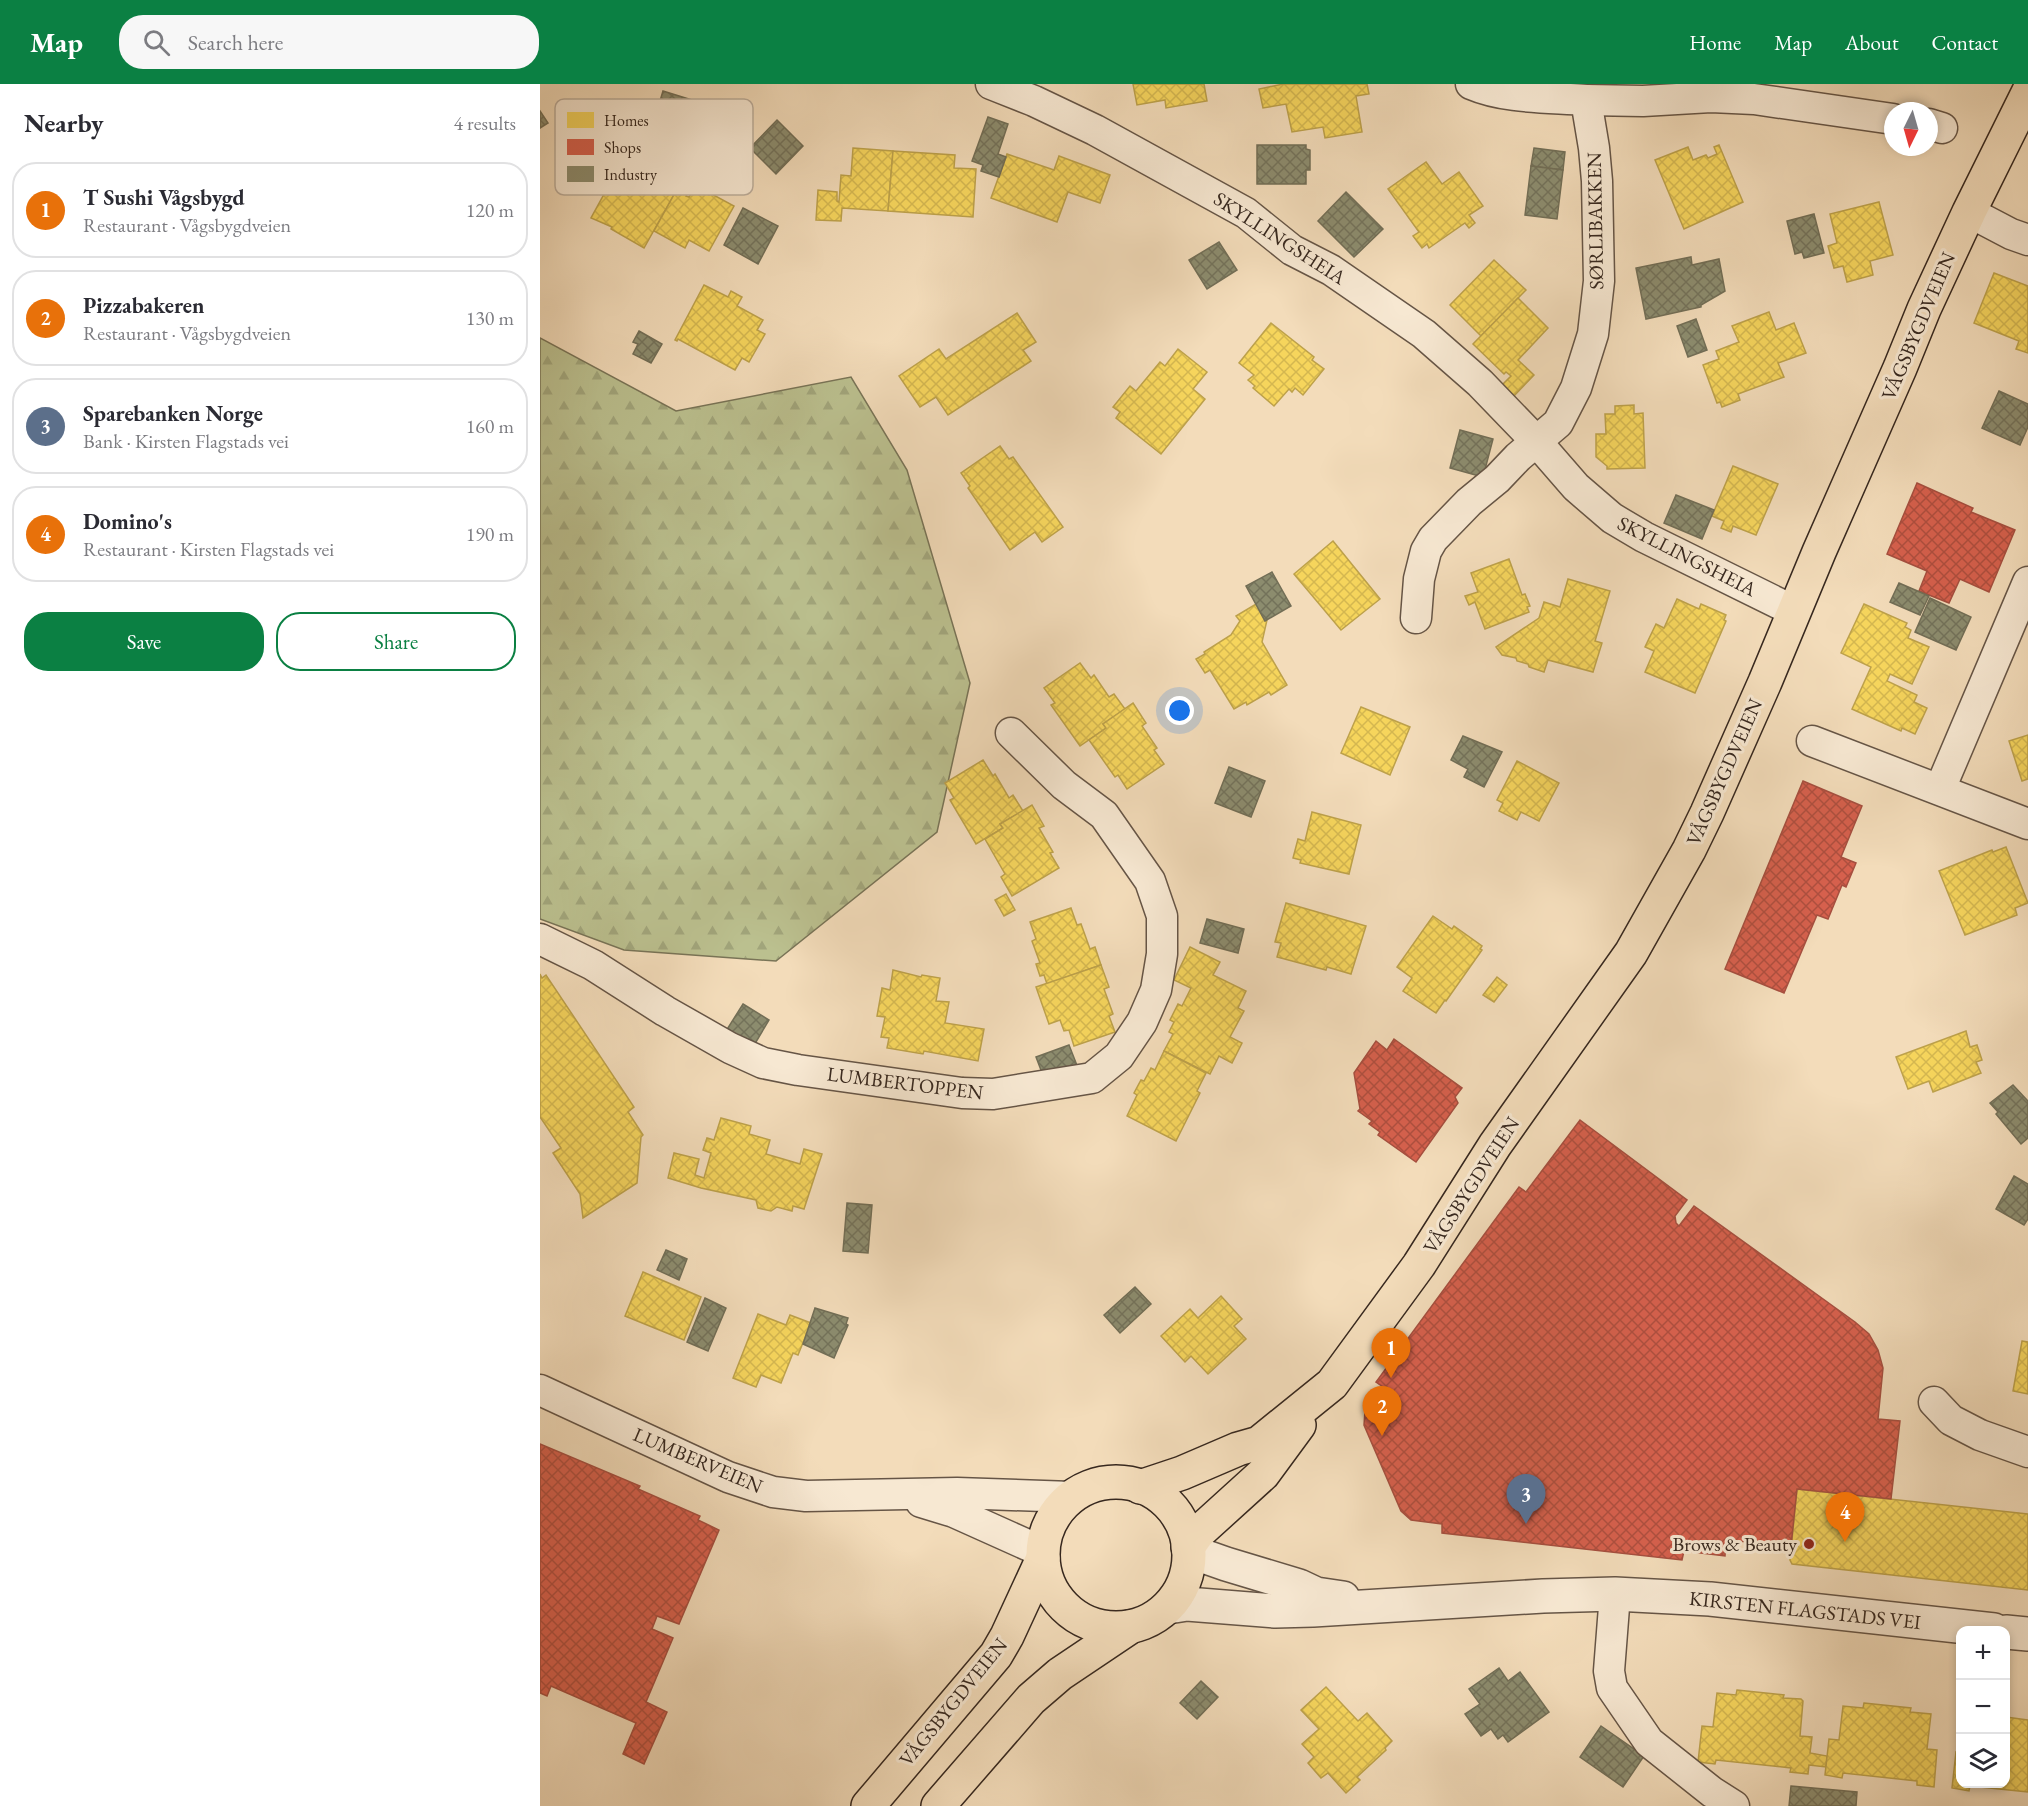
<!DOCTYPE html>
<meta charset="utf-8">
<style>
:root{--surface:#fff;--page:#f7f7f7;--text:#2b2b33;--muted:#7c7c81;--line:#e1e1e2;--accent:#0b8043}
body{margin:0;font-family:"EB Garamond",serif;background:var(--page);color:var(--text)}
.controls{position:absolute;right:18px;bottom:18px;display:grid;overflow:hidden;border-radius:12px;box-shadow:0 3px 9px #0003}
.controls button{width:54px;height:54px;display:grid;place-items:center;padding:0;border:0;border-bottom:2px solid var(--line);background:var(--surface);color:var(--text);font:30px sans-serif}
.compass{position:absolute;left:1344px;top:18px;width:54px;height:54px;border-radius:50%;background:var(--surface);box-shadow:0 3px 9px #0003;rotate:185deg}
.you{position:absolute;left:640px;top:627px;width:21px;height:21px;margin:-15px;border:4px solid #fff;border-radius:50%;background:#1a73e8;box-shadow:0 0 0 9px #1a73e833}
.badge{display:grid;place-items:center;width:39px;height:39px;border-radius:50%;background:var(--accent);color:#fff;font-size:20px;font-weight:700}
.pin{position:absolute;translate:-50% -50px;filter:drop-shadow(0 2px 3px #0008)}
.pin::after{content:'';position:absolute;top:32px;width:21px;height:18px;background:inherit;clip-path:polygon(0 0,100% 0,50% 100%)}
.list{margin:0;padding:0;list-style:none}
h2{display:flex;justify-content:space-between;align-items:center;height:78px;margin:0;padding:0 24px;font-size:26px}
h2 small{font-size:20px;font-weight:400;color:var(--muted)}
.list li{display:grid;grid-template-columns:39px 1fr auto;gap:18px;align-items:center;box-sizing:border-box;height:96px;margin:0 12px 12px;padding:0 12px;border:2px solid var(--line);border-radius:24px}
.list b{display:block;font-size:22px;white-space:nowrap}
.list p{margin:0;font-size:20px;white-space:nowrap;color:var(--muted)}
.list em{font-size:20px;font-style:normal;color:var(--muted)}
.actions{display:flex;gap:12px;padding:18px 24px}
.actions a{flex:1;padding:14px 0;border:2px solid var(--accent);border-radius:24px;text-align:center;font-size:21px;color:var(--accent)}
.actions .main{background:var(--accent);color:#fff}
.icon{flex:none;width:33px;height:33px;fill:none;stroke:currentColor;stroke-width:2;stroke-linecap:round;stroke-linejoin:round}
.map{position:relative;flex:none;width:1488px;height:1722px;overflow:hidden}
header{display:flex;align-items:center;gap:36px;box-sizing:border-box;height:84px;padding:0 30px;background:var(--accent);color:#fff}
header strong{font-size:28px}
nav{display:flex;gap:33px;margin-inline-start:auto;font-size:21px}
.search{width:420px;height:54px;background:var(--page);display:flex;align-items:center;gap:15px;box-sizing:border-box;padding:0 21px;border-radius:24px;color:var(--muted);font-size:22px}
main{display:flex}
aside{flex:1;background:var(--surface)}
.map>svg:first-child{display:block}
.forest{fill:url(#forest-firs);stroke:#797457;stroke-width:1.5}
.homes{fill:url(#homes-cross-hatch);stroke:#bda14a;stroke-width:1.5}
.shops{fill:url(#shops-cross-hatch);stroke:#a64f3f;stroke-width:1.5}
.industry{fill:url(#industry-cross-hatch);stroke:#726e56;stroke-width:1.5}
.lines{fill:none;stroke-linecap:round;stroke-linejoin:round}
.minor-casing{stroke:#665546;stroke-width:33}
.tertiary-casing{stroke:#665546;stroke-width:36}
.primary-casing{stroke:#37281f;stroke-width:36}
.minor{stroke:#f7e8d2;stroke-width:30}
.tertiary{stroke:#f7e8d2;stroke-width:33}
.primary{stroke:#f3dcba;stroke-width:33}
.poi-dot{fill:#8f2418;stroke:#f7e8d2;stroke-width:2}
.labels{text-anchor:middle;stroke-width:6;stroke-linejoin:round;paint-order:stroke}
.street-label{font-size:20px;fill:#37281f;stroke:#f7e8d2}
.poi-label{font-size:20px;fill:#37281f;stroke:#f7e8d2;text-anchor:end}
.key{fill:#f7e8d2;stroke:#bdae9c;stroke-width:1.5}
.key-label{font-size:16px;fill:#37281f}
</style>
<header>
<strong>Map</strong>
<div class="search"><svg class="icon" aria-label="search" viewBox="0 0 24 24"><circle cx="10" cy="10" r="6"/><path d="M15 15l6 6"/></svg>Search here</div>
<nav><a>Home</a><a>Map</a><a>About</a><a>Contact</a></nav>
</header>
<main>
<aside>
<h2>Nearby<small>4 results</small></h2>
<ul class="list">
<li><span class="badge" style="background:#e8710a">1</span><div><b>T Sushi Vågsbygd</b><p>Restaurant · Vågsbygdveien</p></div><em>120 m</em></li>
<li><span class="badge" style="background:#e8710a">2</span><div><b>Pizzabakeren</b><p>Restaurant · Vågsbygdveien</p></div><em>130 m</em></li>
<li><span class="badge" style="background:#5c6f8a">3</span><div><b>Sparebanken Norge</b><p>Bank · Kirsten Flagstads vei</p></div><em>160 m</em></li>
<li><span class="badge" style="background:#e8710a">4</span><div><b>Domino's</b><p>Restaurant · Kirsten Flagstads vei</p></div><em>190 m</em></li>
</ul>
<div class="actions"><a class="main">Save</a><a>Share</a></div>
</aside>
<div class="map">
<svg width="1488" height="1722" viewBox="0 0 1488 1722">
<defs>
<pattern id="forest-firs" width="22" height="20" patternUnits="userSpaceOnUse" patternTransform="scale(1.5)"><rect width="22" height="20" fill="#bbc08f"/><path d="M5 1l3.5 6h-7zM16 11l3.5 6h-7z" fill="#a1a57b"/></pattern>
<pattern id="homes-cross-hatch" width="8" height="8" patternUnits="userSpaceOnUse" patternTransform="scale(1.5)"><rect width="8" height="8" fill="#f6d55c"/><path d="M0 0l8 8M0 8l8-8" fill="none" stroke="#d4b750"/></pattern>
<pattern id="shops-cross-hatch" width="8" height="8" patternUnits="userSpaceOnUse" patternTransform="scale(1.5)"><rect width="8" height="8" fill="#d6604d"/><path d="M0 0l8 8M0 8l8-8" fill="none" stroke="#ae4f3f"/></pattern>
<pattern id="industry-cross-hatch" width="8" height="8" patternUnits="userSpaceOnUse" patternTransform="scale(1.5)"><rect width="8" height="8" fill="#8c8c6e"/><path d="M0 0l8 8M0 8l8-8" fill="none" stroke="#73725a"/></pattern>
</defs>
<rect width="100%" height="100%" fill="#f3dcba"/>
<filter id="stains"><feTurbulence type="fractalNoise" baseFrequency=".00333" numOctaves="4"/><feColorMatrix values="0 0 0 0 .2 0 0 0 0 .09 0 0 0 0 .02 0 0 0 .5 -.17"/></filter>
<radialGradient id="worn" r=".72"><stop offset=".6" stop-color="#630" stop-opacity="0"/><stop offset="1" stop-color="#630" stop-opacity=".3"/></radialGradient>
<path class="forest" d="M0,254L136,327L311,293L367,386L430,599L397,748L236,877L84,866L0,835Z"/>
<g class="homes">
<path d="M593,0H664L667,17L626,24L625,16L597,21Z"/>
<path d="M743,0H827L829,10L816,12L822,48L785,54L783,43L752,48L746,20L723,24L719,5Z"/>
<path d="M1179,61L1203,118L1144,145L1115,76L1148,63L1153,76L1166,71L1168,74L1177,70L1174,63Z"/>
<path d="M83,64L124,87L119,97L121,98L126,90L141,98L104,164L71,145L72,143L51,134L75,90L70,87Z"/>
<path d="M313,64L353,67L348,127L302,124L301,137L276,136L278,106L297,108V117L299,118L301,91L311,92Z"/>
<path d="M353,67L415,71L414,84L436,85L433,133L348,127Z"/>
<path d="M467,70L514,86L519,72L570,91L560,119L528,108L517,138L451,114Z"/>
<path d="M886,78L902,100L919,88L943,122L929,131L935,139L929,144L925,139L889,164L887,160L882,164L873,152L879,148L848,105Z"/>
<path d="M141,98L151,103L146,112L149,113L154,104L169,111L170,109L194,122L169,167L149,156L145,164L114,147Z"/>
<path d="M1339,118L1353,171L1330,177L1333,191L1307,198L1303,182L1294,184L1288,162L1297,159L1290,130Z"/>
<path d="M954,176L986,206L941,252L910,221Z"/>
<path d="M1454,189L1488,202V269L1476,265L1479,257L1434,239Z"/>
<path d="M164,201L188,213L191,207L202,213L197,222L223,236L217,246L225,250L209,278L202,274L195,286L138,255L137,257L135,256Z"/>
<path d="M978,214L1008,244L978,276L994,291L973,313L961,302L971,292L966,288L964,290L933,260Z"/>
<path d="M1229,228L1236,246L1254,239L1266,269L1238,279L1244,293L1198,310L1200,316L1182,323L1180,318L1177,319L1163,281L1179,275L1176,267L1199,258L1192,242Z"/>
<path d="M477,229L496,258L483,266L491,277L408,331L396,313L380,323L359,292L399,265L406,275Z"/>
<path d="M731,239L774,273L772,276L784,285L763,311L755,304L752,308L749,305L734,322L713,304L715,302L708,296L714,291L699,279Z"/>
<path d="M638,265L667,288L653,305L665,315L621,370L576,334L580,328L573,323L590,302L596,307L620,278L625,282Z"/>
<path d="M1094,321V330L1103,329L1105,384L1067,385V382L1056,373V350H1066L1065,330H1075V322Z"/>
<path d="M460,362L469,375L473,373L523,443L502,458L495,448L470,466L428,404L430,402L421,389Z"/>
<path d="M1193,382L1238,400L1216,451L1193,442L1191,448L1181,444L1184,437L1172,432Z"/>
<path d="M793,457L840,515L801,546L754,490Z"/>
<path d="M969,475L982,511L985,510L990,522L987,523L989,528L945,545L935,518L929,521L925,512L938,508L931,489Z"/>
<path d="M1028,495L1070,507L1055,557L1062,559L1053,588L1008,576L1004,588L989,583L988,580L977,577L976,574L962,571L956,563L999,534L1004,518L1020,523Z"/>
<path d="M1137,515L1159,525L1161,520L1186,531L1184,536L1186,537L1155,609L1105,588L1114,567L1105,563L1116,540L1124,544Z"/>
<path d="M716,520L725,537L727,536L722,558L747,601L731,611L729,608L707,621L706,618L694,625L670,586L665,589L656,575L665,570L664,568L691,551L700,537L696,532Z"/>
<path d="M1324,520L1367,539L1365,543L1371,546L1368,554L1389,563L1372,600L1350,590L1347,597L1377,611L1374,618L1387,624L1375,650L1362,644L1361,647L1312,625L1331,583L1301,569Z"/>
<path d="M540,579L551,594L554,591L569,613L574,610L585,625L563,640L566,644L540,662L511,621L515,619L504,604Z"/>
<path d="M593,619L606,639L602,642L617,664L614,666L624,680L587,705L578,691L575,693L549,656L566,644L563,640Z"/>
<path d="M821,623L870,643L850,691L801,669Z"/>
<path d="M1488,651V695L1482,697L1469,657Z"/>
<path d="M443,676L453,692L455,690L469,714L473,711L483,727L460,740L463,744L436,760L410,716L414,714L405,699Z"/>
<path d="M977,677L1019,699L999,737L981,728L977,736L959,727L963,719L957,716Z"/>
<path d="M492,721L504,742L499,744L513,768L510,769L519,784L472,812L461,793L465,790L445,755L463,744L460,740Z"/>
<path d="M772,728L821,741L809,790L760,779L761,776L753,774L758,755L765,757Z"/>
<path d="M1466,763L1488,819L1475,824L1477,831L1425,851L1399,787L1452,766L1453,768Z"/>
<path d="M466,810L475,826L464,832L455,816Z"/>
<path d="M746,819L826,842L811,890L787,883L786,886L737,873L741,859L735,858Z"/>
<path d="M531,824L537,841L541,840L550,865L555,863L561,881L507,900L504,891L500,892L496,880L500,879L492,857L496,855L490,838Z"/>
<path d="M893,832L912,845L914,842L942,862L940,865L942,866L906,917L905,916L896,929L863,907L872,894L857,883Z"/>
<path d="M650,863L680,878L673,891L706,907L698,924L704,927L690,953L702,959L692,979L679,972L670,990L624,967L633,950L629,948L634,938L630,936L638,920L642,922L651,904L634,896Z"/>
<path d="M561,881L569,903L564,905L573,930L569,932L575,948L534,962L529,946L524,947L520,936L509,940L496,903Z"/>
<path d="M353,886L381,893L382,891L400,894L396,917L409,918L405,939L444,945L438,977L384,967L383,970L347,964L349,954L341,953L345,933L337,932L342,904L350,906Z"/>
<path d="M0,890L2,894L6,891L94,1023L88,1028L103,1051L101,1053L97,1099L43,1134L40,1110L13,1069L21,1064L0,1033Z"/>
<path d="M957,893L967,901L954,918L943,911Z"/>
<path d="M1426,947L1430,963L1437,961L1442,976L1436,978L1441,989L1393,1008L1389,997L1368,1005L1356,973Z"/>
<path d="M624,967L666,989L657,1007L660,1009L636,1057L587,1032L597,1011L594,1009L601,996L604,997L611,984L615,986Z"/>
<path d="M181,1034L211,1042L209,1050L230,1056L226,1070L260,1080L264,1065L282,1070L264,1125L253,1122L252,1127L237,1123L231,1127L218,1124L216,1116L161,1104L128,1094L134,1069L159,1075L155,1091L164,1094L171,1069L163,1066L167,1054L174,1056Z"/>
<path d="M103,1188L161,1213L144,1256L85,1232Z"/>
<path d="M681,1212L702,1235L694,1242L706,1255L668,1290L651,1272L645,1278L621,1252L650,1225L658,1234Z"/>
<path d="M218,1230L246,1241L250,1231L271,1239L258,1271L253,1269L241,1299L221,1291L216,1303L193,1294Z"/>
<path d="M1482,1257L1488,1258V1310L1473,1307Z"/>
<path d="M1257,1405L1488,1430V1506L1252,1480L1250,1476Z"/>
<path d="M786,1603L818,1637L827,1629L852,1657L845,1664L846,1666L817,1693L820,1696L806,1709L788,1689L781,1694L768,1679L774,1673L762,1660L779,1645L761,1626Z"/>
<path d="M1197,1606L1244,1611L1243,1614L1261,1615L1263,1617L1260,1652L1272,1653L1270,1669L1287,1672L1286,1683L1269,1681L1268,1690L1250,1688L1251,1684L1176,1676L1175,1680L1158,1678L1162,1642L1173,1643L1177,1609L1196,1611Z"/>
<path d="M1324,1619L1371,1624L1370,1628L1391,1630L1387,1665L1397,1666L1394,1703L1377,1701V1697L1303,1689L1302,1694L1285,1691L1289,1655L1299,1656L1303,1622L1323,1624Z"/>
<path d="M1466,1633L1488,1636V1708L1430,1702L1429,1707L1412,1704L1416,1668L1420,1669V1700H1466Z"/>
</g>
<g class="shops">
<path d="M1377,399L1433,424L1431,428L1475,446L1449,508L1420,495L1409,519L1379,507L1387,487L1347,470Z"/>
<path d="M1263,697L1322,722L1301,773L1316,779L1306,803L1302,801L1288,835L1277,831L1244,909L1185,885Z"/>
<path d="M854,955L922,1004L915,1013L918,1019L876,1078L838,1051L840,1048L829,1040L832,1037L818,1027L820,1025L814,989L836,957L847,966Z"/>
<path d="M1040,1036L1147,1116L1135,1132L1136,1139L1139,1142L1154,1122L1315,1238L1329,1250L1338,1266L1343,1284L1338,1335L1360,1337L1351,1415L1257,1405L1251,1462L1186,1456L1185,1472L1144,1467L1142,1476L902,1449V1440L871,1436L861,1427L824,1341L825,1327L843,1303L836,1298L979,1103L986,1108Z"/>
<path d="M0,1360L100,1402L98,1405L160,1432L158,1436L179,1446L139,1540L117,1532L112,1545L133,1554L106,1618L127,1628L104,1680L83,1670L96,1639L11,1602L7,1612L0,1609Z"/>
</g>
<g class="industry">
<path d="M123,7L165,20L153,60L111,47Z"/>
<path d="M0,27L8,39L0,44Z"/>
<path d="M448,33L468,40L458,70L466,73L459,93L441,87L443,81L432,77Z"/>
<path d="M237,36L263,62L236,90L210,64Z"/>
<path d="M717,61H766V65L770,66V86H766V100H717Z"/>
<path d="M994,64L1025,68L1023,86L991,82Z"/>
<path d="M991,82L1023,86L1017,135L985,131Z"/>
<path d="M806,108L843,145L814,173L778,137Z"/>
<path d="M203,124L238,142L218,180L184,161Z"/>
<path d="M1274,130L1284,169L1264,174L1262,168L1255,170L1247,137Z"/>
<path d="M679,158L697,186L667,205L649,176Z"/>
<path d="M1151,173L1152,181L1179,175L1185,207L1161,221V223L1106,235L1096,184Z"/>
<path d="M1156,235L1167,266L1148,273L1137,242Z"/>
<path d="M99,247L122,260L111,279L93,270L98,260L93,258Z"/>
<path d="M1459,307L1488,320V343L1480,361L1442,344Z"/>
<path d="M920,346L953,355L943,393L910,384Z"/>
<path d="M1136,411L1174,426L1162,455L1124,439Z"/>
<path d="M732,488L751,522L725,537L706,502Z"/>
<path d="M1359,499L1389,512L1380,531L1350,518Z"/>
<path d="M1390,514L1431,533L1416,566L1375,548Z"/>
<path d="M923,652L962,668L944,703L924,693L928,685L911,676Z"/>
<path d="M689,683L725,697L711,733L675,719Z"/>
<path d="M667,835L704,845L698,869L660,859Z"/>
<path d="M203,920L229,936L213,963L186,947Z"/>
<path d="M529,961L540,989L507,1002L496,973Z"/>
<path d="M1473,1001L1488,1017V1054L1481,1060L1456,1030L1458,1028L1450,1019Z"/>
<path d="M1474,1092L1488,1100V1135L1484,1141L1456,1125Z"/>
<path d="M307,1119L332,1121L328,1169L303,1167Z"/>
<path d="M126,1166L147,1175L139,1196L117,1186Z"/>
<path d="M595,1203L611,1220L580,1249L564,1231Z"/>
<path d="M165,1214L186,1224L168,1267L147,1258Z"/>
<path d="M275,1224L308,1234L306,1240L308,1241L294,1274L263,1260Z"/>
<path d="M959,1584L968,1597L980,1588L1009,1628L968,1658L963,1651L958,1655L951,1645L941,1652L925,1630L940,1620L929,1605Z"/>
<path d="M661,1597L678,1613L657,1635L640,1619Z"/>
<path d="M1061,1642L1104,1672L1083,1703L1040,1673Z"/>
<path d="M1251,1702L1317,1708L1316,1722H1249Z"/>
</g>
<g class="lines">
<defs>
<g id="minor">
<path d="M451,0L494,17L555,46L706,129L752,166L791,186L884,250L940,299L996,357L1036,403L1072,434L1104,453L1254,527"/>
<path d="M1046,16L1103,17L1171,13L1214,15L1353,35"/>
<path d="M1389,40L1402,44"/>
<path d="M1429,128L1471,150L1488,156"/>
<path d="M876,534L879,495L886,467L893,455L929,418L957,395L978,373L1018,339L1036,304L1053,250L1059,197L1057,97L1054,64L1046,16C1009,13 966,15 931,0"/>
<path d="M1272,657L1488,740"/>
<path d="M1400,705L1488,498"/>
<path d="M0,855L53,881L125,927L190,964L223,979L258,986L422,1009L453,1010L552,994L579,972L602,938L616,906L622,870V832L610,797L564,731L524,701L471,649"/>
<path d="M0,1306L188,1393L233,1408L266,1412L417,1409L532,1413"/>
<path d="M1394,1318L1411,1336L1440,1351L1488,1368"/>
<path d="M381,1418L414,1428L503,1468"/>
<path d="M1075,1510L1069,1587L1072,1604L1109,1658L1172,1708L1194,1722"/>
</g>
<g id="tertiary">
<path d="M649,1467L686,1480L759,1502L776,1510L803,1514"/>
<path d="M628,1523L647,1520L735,1527L773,1526L1003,1512L1075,1510L1170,1515L1454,1546"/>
<path d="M1466,1548L1488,1550"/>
</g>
<g id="primary">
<circle cx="576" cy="1471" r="73"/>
<path d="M600,1403L642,1389L698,1365L719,1359L792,1300L879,1181L955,1061L1091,869L1149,766L1167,729L1225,598L1279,468L1360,284L1384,225L1429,128L1488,9"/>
<path d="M648,1463L658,1449L723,1390L759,1341"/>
<path d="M328,1722L456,1571L467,1552L503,1474"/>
<path d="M398,1722L491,1615L520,1590L590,1543"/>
</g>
</defs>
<use href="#minor" class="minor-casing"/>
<use href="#tertiary" class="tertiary-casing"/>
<use href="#primary" class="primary-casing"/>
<use href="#minor" class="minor"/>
<use href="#tertiary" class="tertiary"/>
<use href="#primary" class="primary"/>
</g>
<circle class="poi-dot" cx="1269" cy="1460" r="6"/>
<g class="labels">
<g class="street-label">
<text transform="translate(1055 137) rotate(-91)" y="7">SØRLIBAKKEN</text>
<text transform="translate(740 154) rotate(33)" y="7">SKYLLINGSHEIA</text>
<text transform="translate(1378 242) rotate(-67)" y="7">VÅGSBYGDVEIEN</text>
<text transform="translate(1147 472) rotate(27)" y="7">SKYLLINGSHEIA</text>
<text transform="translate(1184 688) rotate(-66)" y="7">VÅGSBYGDVEIEN</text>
<text transform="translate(365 999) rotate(7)" y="7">LUMBERTOPPEN</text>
<text transform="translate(931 1101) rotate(-57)" y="7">VÅGSBYGDVEIEN</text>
<text transform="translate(158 1376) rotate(23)" y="7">LUMBERVEIEN</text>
<text transform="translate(1265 1526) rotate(6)" y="7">KIRSTEN FLAGSTADS VEI</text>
<text transform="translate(413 1618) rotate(-51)" y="7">VÅGSBYGDVEIEN</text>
</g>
<g class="poi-label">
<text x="1257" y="1467">Brows &amp; Beauty</text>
</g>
</g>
<rect x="15" y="15" width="198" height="96" rx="9" class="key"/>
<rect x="27" y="28" width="27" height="16" fill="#f6d55c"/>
<rect x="27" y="55" width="27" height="16" fill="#d6604d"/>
<rect x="27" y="82" width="27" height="16" fill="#8c8c6e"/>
<g class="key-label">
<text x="64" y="42">Homes</text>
<text x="64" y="69">Shops</text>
<text x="64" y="96">Industry</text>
</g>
<rect width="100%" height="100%" filter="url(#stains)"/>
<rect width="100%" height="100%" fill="url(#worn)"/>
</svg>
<div class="controls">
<button>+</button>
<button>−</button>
<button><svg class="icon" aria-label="layers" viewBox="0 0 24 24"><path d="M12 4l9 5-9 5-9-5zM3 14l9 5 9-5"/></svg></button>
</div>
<svg class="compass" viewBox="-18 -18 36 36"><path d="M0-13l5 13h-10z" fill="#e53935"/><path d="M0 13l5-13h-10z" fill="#7c7c81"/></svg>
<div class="you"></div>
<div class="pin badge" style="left:851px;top:1294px;background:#e8710a">1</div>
<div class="pin badge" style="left:842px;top:1352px;background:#e8710a">2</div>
<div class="pin badge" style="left:986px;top:1440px;background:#5c6f8a">3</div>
<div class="pin badge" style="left:1305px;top:1458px;background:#e8710a">4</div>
</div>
</main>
